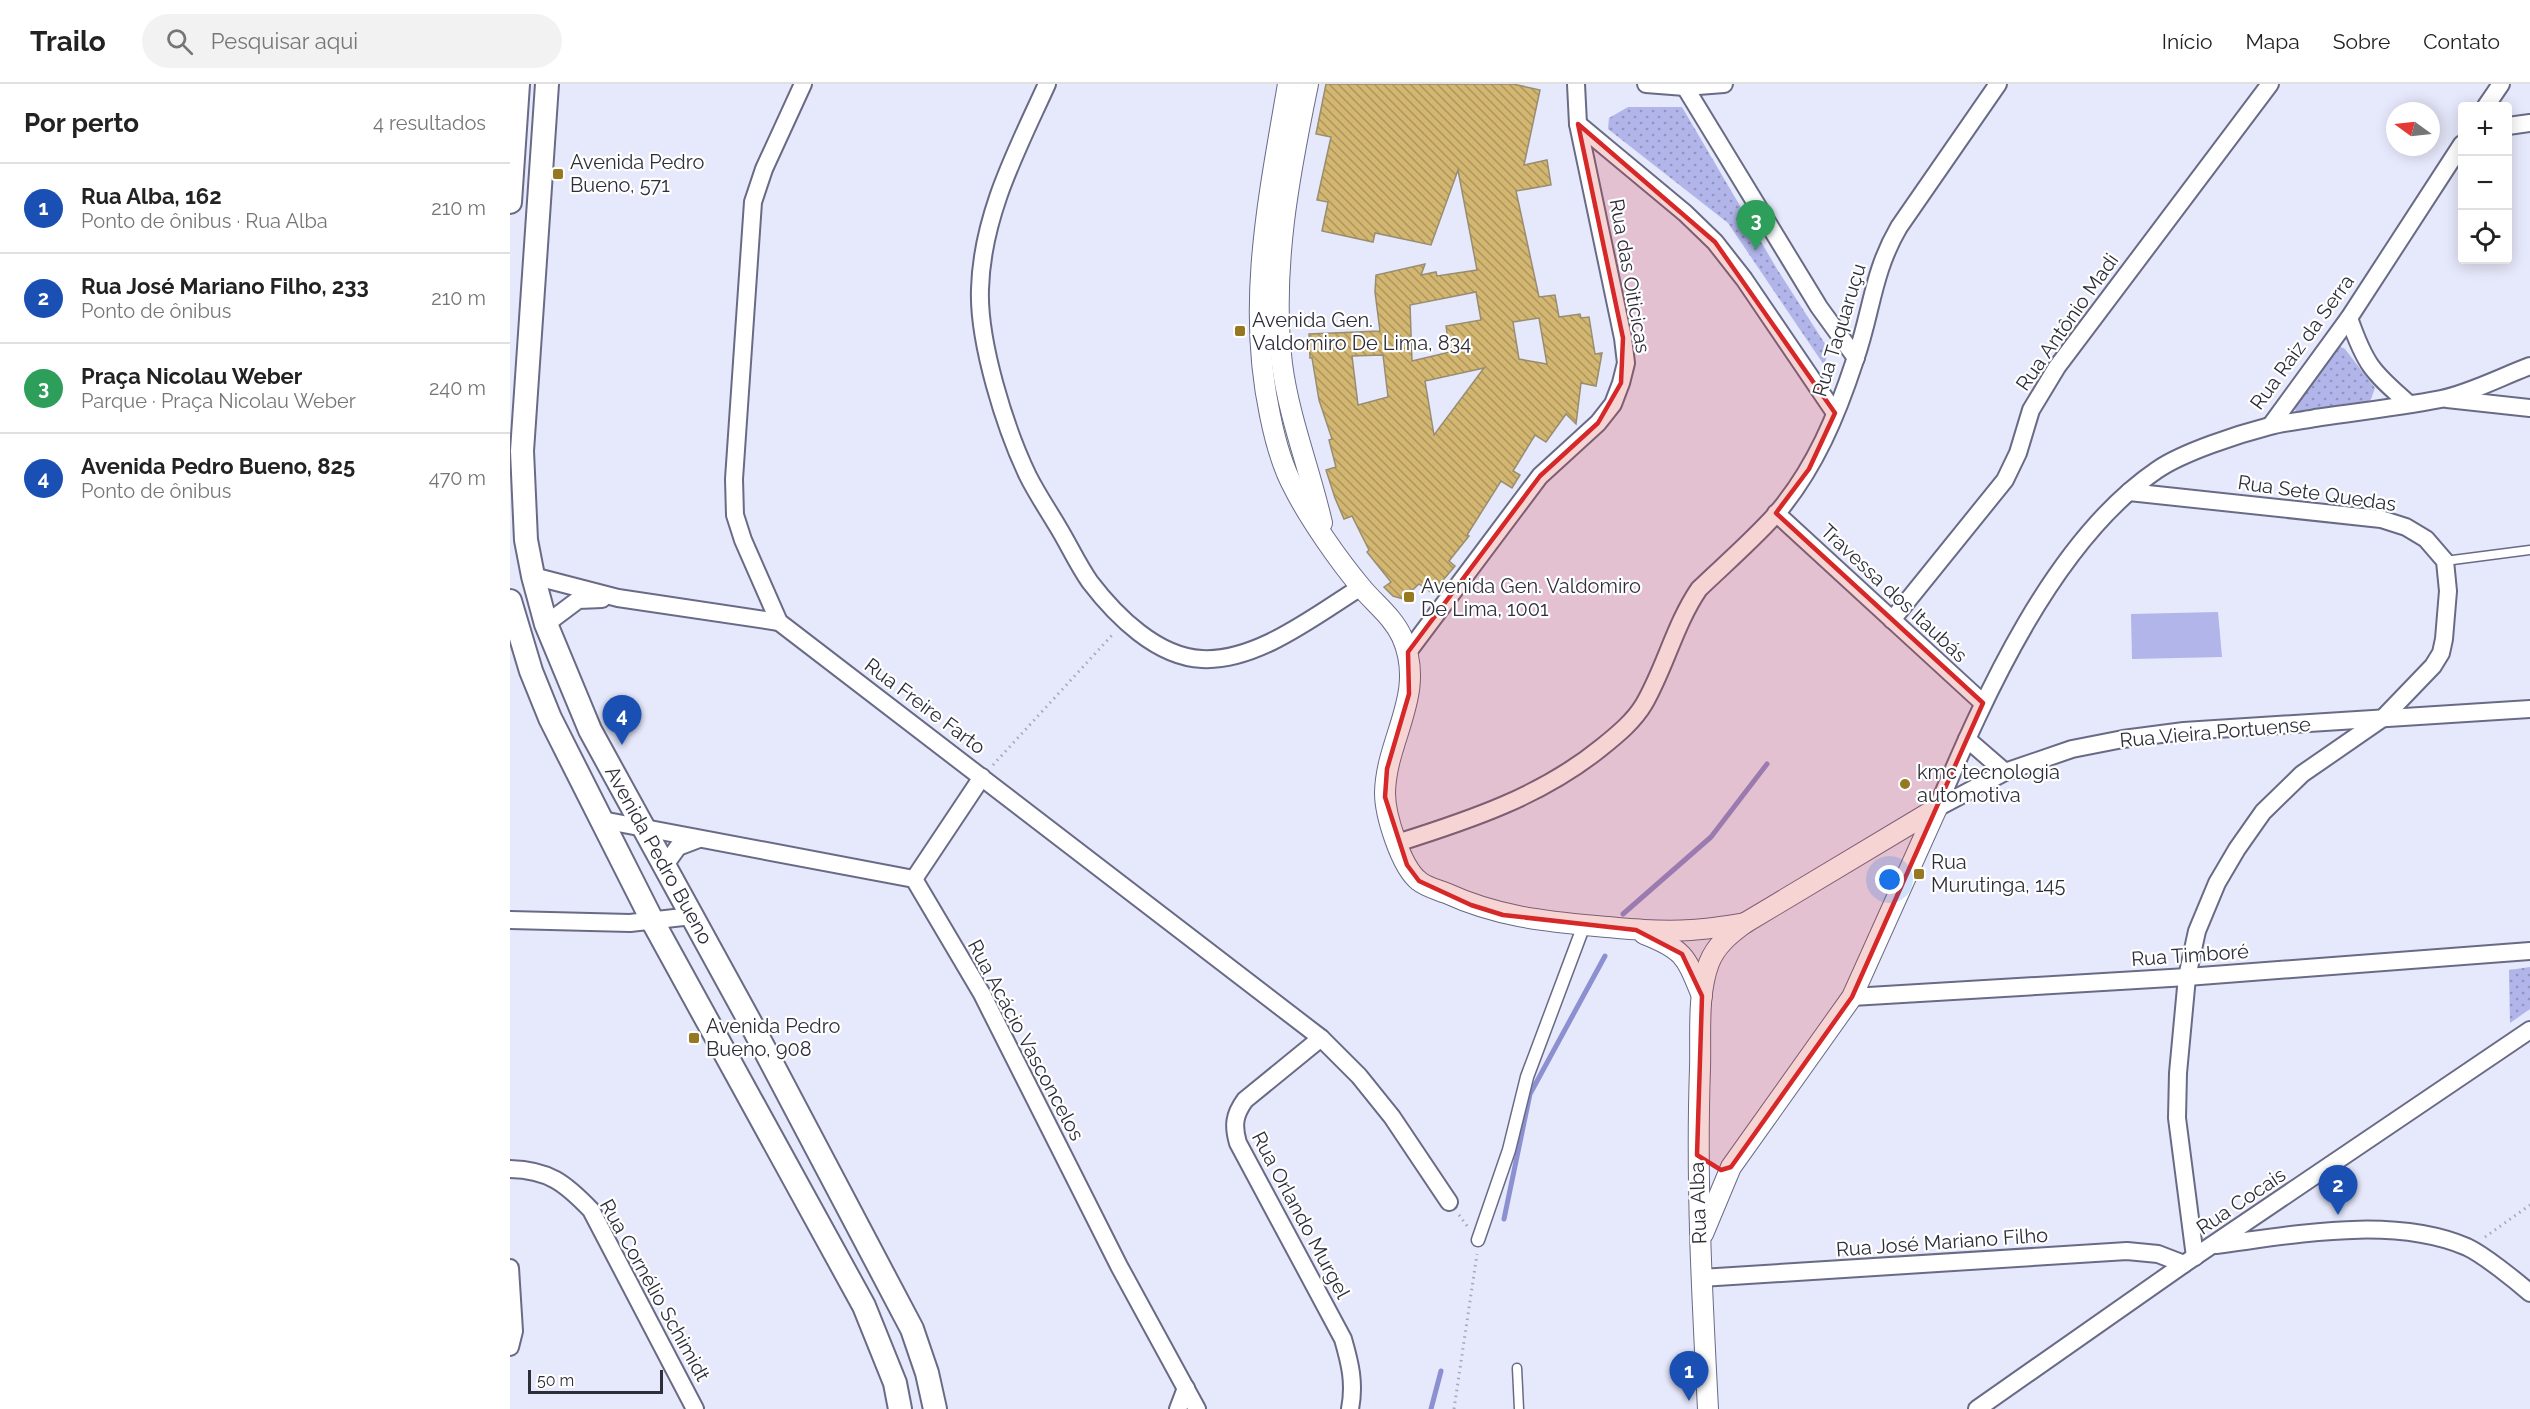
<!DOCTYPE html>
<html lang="pt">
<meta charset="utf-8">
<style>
:root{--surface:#fff;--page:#f2f2f2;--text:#222;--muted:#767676;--line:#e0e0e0;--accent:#957820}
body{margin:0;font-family:Raleway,sans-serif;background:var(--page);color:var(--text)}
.controls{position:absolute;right:18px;top:18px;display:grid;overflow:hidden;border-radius:6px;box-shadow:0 3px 15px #0003}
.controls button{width:54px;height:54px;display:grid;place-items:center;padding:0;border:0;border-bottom:2px solid var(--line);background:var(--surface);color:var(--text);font:30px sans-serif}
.compass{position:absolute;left:1876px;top:18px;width:54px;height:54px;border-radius:50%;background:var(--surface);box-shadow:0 3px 15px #0003;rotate:285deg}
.scale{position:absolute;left:18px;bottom:15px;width:135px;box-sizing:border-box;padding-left:6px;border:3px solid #2d2e39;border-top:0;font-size:16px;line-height:21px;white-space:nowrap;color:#2d2e39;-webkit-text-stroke:4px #fff;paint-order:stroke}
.you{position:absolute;left:1380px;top:796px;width:21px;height:21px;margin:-15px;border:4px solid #fff;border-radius:50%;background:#1a73e8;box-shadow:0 0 0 9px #1a73e833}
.badge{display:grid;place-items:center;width:39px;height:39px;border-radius:50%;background:var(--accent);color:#fff;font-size:20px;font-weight:700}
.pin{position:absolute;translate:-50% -50px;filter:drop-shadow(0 2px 3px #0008)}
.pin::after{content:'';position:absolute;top:32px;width:21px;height:18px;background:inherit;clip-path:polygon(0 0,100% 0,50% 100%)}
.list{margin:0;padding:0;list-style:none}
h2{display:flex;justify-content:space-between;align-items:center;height:78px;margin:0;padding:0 24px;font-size:26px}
h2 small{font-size:20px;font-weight:400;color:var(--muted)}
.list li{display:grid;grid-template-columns:39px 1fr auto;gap:18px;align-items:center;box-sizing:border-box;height:90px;padding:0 24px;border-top:2px solid var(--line)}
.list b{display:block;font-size:22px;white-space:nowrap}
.list p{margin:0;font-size:20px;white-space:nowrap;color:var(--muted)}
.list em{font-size:20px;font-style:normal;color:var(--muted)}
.icon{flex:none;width:33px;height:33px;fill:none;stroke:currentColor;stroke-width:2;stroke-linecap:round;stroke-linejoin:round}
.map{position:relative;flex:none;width:2020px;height:1325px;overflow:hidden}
header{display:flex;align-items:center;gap:36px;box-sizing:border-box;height:84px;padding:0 30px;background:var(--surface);border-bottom:2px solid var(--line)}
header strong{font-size:28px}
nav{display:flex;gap:33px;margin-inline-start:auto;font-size:21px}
.search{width:420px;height:54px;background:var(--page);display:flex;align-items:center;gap:15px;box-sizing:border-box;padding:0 21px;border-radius:33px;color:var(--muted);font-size:22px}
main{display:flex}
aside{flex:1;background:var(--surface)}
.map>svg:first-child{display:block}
.green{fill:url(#green-dots)}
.pitch{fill:#b1b5e9}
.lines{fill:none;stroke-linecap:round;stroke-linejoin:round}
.stream{stroke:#8c90d1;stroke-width:5}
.building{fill:url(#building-back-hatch);stroke:#988d71;stroke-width:1.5;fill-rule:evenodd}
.service-casing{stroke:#696b86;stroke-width:11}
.pedestrian-casing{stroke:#696b86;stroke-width:15}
.minor-casing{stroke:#696b86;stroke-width:20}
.tertiary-casing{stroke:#696b86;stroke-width:22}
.secondary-casing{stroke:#696b86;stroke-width:26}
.path{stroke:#a6a8b8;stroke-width:3;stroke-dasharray:1.5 4.5;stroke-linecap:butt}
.service{stroke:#fff;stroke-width:8}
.pedestrian{stroke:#fff;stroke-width:12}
.minor{stroke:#fff;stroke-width:16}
.tertiary{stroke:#fff;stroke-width:20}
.secondary{stroke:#fff;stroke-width:22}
.marked{fill:#d62828;fill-opacity:0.2;stroke:#d62828;stroke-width:4.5;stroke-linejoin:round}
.poi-dot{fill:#957820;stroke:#fff;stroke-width:2}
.labels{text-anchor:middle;stroke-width:4.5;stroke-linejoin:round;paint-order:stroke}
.poi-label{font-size:20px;fill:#2d2e39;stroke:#fff;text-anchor:start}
.street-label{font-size:20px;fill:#2d2e39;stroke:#fff}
</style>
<header>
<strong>Trailo</strong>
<div class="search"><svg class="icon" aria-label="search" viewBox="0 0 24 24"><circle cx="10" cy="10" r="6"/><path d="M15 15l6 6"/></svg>Pesquisar aqui</div>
<nav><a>Início</a><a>Mapa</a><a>Sobre</a><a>Contato</a></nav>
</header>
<main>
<aside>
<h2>Por perto<small>4 resultados</small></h2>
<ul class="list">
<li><span class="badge" style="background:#1a4fb4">1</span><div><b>Rua Alba, 162</b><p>Ponto de ônibus · Rua Alba</p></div><em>210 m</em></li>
<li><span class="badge" style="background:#1a4fb4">2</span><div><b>Rua José Mariano Filho, 233</b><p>Ponto de ônibus</p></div><em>210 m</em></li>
<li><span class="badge" style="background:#2e9e5b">3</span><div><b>Praça Nicolau Weber</b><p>Parque · Praça Nicolau Weber</p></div><em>240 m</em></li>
<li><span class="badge" style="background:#1a4fb4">4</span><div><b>Avenida Pedro Bueno, 825</b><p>Ponto de ônibus</p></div><em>470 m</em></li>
</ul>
</aside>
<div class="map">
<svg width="2020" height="1325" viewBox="0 0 2020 1325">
<defs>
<pattern id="green-dots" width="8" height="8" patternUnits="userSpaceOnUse" patternTransform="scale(1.5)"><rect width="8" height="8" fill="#b1b5e9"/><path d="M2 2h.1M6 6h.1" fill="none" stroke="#9094be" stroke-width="1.8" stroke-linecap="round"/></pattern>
<pattern id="building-back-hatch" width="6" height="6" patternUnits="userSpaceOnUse" patternTransform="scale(1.5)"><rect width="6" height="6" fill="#d3b771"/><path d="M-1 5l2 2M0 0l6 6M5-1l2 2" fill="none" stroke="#ac955e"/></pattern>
</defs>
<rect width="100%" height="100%" fill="#e6e8fb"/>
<g class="green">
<path d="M1118,23H1172L1267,185L1319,266L1314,281L1218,139L1098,45L1099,34Z"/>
<path d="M1827,261L1835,265L1865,304L1861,315L1857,319L1787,330L1785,325L1787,318Z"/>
<path d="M2020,883V925L2000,939L1999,886Z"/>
</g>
<path class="pitch" d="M1708,528L1712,573L1622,575L1621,530Z"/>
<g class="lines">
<g class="stream">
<path d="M1113,830L1201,753L1257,680"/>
<path d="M994,1135L1020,1010L1095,872"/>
<path d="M921,1325L931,1287"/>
</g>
</g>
<path class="building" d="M816,0H1003L1030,6L1014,81L1037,76L1041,101L1006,107L1029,213L1045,211L1049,233L1070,230L1071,234L1079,233L1085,270L1092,269L1086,302L1071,299L1066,340L1056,330L1036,358L1025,351L1003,387L1010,391L1002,404L991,397L957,451L959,452L939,477L945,482L922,509L909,500L893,515L883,512L874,503L881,498L857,468L859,466L842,432L834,435L825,414L816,386L826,383L819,356L822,355L809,316L802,274H800L799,250L870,247L865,208L866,191L915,180L911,191L926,188L927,192L967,186L948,86L921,161L865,149L863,158L812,147L818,118L807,116L821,53L806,50ZM966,208L971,236L936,242L940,268L902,277L900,221ZM1029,234L1037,280L1009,275L1003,238ZM873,271L878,313L848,321L842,272ZM974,284L924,351L915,297Z"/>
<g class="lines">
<defs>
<g id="service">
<path d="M1935,477L2020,466"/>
<path d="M1007,1284L1009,1325"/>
</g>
<path id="pedestrian" d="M968,1156L999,1066L1017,993L1074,841"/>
<g id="minor">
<path d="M293,0L254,85L243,118L224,395L225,431L233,456L269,538L811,954L849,992L882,1033L939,1118"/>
<path d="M537,0C507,66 472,131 470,205C468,258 495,344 518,392C527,410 538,426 548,443C559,461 568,481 580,498C606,532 647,573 692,575C747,578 806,531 851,503"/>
<path d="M1136,0L1175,3L1214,0"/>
<path d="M1175,3L1309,223L1346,274"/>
<path d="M1976,22L1991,0"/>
<path d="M1068,40L1175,129L1205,158L1234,195L1325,329"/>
<path d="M1998,42L2020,39"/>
<path d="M1839,234C1855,280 1862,288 1898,319"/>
<path d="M1937,315L2020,324"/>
<path d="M1761,341L1839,234L1952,60"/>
<path d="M1619,408L1871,435L1896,443L1916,455L1935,477L1938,507L1934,555L1931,569L1923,582L1873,634L1792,690L1753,728L1727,765L1707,799L1687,847L1677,893L1668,989L1667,1034L1685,1173"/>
<path d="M1266,429L1473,619"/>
<path d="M23,492L108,514L269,538"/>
<path d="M1382,536L1495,396L1508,369L1521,326L1547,283L1760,0"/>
<path d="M36,540L68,516L92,515"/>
<path d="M898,568L1030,392L1088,339L1103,320L1111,299L1116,279L1113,254L1068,40L1066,0"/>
<path d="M1457,655L1495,688"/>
<path d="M1427,724C1475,611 1543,457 1647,386C1673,368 1729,350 1760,342C1775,338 1791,337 1805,334C1847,328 1889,323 1931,315C1958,310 1993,292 2020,282"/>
<path d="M1427,724L1495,688L1562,665L1613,655L1674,647L2020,625"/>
<path d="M92,736L404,795L472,910L609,1182L687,1325"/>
<path d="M887,759C960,736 1032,712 1092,663C1107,651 1124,637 1134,620C1155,584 1165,540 1189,505C1215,480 1243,456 1267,429C1305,384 1327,331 1345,276C1362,228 1362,189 1389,143L1488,0"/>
<path d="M155,781L168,763L189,755"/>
<path d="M404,795L472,693"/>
<path d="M0,836L120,839L182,832"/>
<path d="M1342,913L1677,893L2020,867"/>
<path d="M811,954L735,1016C724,1031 723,1042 728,1059L833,1255C840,1279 845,1299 840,1325"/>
<path d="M0,1085C39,1086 55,1099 81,1126L185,1325"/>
<path d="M1706,1161C1784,1151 1882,1131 1957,1163C1974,1171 2005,1196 2020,1209"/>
<path d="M0,1184L4,1247L0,1263"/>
<path d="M1191,1194L1617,1167L1648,1170L1674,1180"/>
<path d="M668,1325L676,1304"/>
<path d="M1467,1325L1674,1180L2020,946"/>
</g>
<g id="tertiary">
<path d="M778,0C759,112 736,218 760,331C765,356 772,382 784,404C799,434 829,477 851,503C865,520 883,533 892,553C917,610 876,654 875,709C875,731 891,783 909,797C916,803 928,806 936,809C986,832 1032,837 1086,842C1118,845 1150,848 1181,846C1199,845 1217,842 1235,839"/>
<path d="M798,0C779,92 761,186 772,280C779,334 800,386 812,439"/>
<path d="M1134,850C1175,866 1176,873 1192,912"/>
<path d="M1193,1150L1221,1083L1342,913L1427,724"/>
<path d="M1198,1325C1192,1211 1186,1098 1190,984C1191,950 1187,911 1199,879C1206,861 1220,850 1235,839L1427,724"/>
</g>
<g id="secondary">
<path d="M37,0L12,367L16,456L23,492L36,540L80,646L239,936L402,1245L417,1289L425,1325"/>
<path d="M0,118L8,0"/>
<path d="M0,517L21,587L40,634L143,838L354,1222L385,1299L390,1325"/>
</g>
</defs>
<use href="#service" class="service-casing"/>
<use href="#pedestrian" class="pedestrian-casing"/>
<use href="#minor" class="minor-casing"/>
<use href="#tertiary" class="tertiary-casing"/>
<use href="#secondary" class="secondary-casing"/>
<g class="path">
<path d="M483,681L604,549"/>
<path d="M949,1131L958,1143"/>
<path d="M1975,1153L2020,1121"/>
<path d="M944,1325L967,1170"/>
</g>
<use href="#service" class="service"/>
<use href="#pedestrian" class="pedestrian"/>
<use href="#minor" class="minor"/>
<use href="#tertiary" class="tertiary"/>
<use href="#secondary" class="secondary"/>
</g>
<path class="marked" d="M1068,40L1205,158L1325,329L1299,385L1266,429L1473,619L1342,913L1221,1083L1211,1086L1187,1071L1192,912L1172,870L1126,846L993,831L961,821L909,797L897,781L875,713L877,685L899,610L898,568L1030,392L1088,339L1111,299L1113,254Z"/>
<g class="poi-dot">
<rect x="42" y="84" width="12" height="12" rx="3"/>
<rect x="724" y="241" width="12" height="12" rx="3"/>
<rect x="893" y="507" width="12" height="12" rx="3"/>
<circle cx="1395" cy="700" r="6"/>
<rect x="1403" y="784" width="12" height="12" rx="3"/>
<rect x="178" y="948" width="12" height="12" rx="3"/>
</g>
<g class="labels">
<g class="poi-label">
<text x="60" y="85">Avenida Pedro<tspan x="60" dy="23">Bueno, 571</tspan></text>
<text x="742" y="243">Avenida Gen.<tspan x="742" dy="23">Valdomiro De Lima, 834</tspan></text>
<text x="911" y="509">Avenida Gen. Valdomiro<tspan x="911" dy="23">De Lima, 1001</tspan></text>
<text x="1407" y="695">kmc tecnologia<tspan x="1407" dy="23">automotiva</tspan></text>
<text x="1421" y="785">Rua<tspan x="1421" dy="23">Murutinga, 145</tspan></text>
<text x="196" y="949">Avenida Pedro<tspan x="196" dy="23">Bueno, 908</tspan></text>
</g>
<g class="street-label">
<text transform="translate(1120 192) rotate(80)" y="7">Rua das Oiticicas</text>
<text transform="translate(1557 238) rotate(-55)" y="7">Rua Antônio Madi</text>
<text transform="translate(1329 246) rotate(-73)" y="7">Rua Taquaruçu</text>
<text transform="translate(1792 258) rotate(-54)" y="7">Rua Raiz da Serra</text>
<text transform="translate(1807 409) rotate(8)" y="7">Rua Sete Quedas</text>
<text transform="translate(1384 509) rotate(43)" y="7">Travessa dos Itaubás</text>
<text transform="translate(415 622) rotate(37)" y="7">Rua Freire Farto</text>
<text transform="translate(1705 648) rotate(-5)" y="7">Rua Vieira Portuense</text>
<text transform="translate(149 771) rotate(61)" y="7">Avenida Pedro Bueno</text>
<text transform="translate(1680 871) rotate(-4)" y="7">Rua Timboré</text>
<text transform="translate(516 956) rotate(62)" y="7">Rua Acácio Vasconcelos</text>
<text transform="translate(1731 1117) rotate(-34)" y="7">Rua Cocais</text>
<text transform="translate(1188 1119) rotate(-92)" y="7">Rua Alba</text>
<text transform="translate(791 1131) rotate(62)" y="7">Rua Orlando Murgel</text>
<text transform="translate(1432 1158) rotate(-4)" y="7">Rua José Mariano Filho</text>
<text transform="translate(145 1206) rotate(61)" y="7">Rua Cornélio Schimidt</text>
</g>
</g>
</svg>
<div class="controls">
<button>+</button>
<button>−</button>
<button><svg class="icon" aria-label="locate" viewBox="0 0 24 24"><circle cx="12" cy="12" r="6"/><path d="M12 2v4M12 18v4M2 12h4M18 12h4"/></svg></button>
</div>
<svg class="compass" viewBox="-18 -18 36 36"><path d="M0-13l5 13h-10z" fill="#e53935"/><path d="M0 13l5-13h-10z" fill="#767676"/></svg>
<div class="scale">50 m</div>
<div class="you"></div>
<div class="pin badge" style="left:1179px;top:1317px;background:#1a4fb4">1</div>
<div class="pin badge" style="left:1828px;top:1131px;background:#1a4fb4">2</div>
<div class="pin badge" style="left:1246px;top:166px;background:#2e9e5b">3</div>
<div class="pin badge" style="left:112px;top:661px;background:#1a4fb4">4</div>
</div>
</main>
